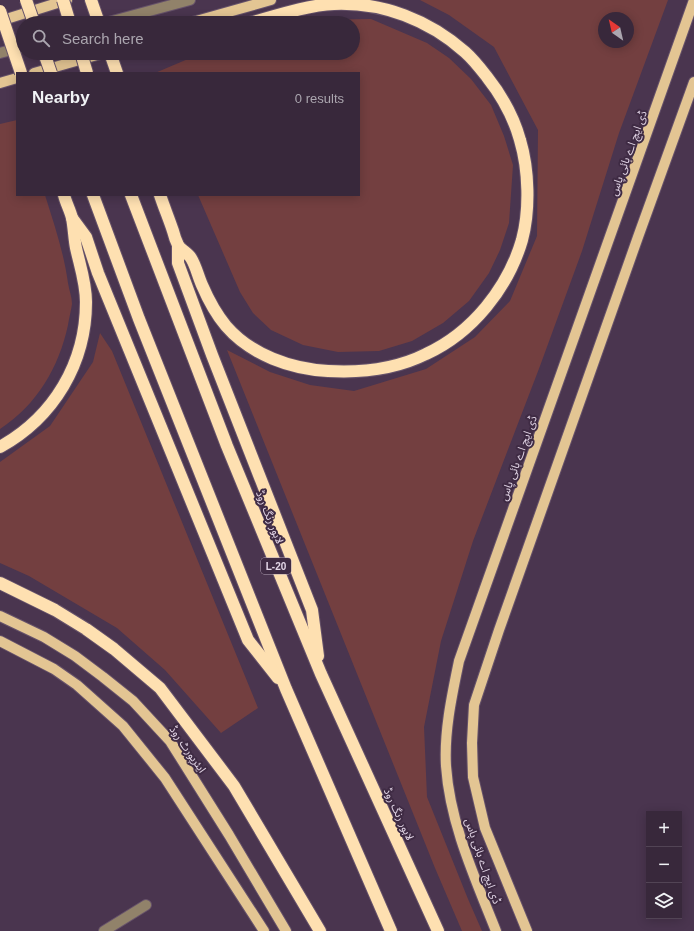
<!DOCTYPE html>
<meta charset="utf-8">
<style>
:root{--surface:#38283b;--page:#3f3042;--text:#f1f3f6;--muted:#aba6af;--line:#524455}
body{margin:0;font-family:Arial,"Noto Sans Arabic",sans-serif;background:var(--page);color:var(--text)}
.controls{position:absolute;right:12px;bottom:12px;display:grid;overflow:hidden;border-radius:0px;box-shadow:0 2px 10px #0003}
.controls button{width:36px;height:36px;display:grid;place-items:center;padding:0;border:0;border-bottom:1px solid var(--line);background:var(--surface);color:var(--text);font:20px sans-serif}
.compass{position:absolute;left:598px;top:12px;width:36px;height:36px;border-radius:50%;background:var(--surface);box-shadow:0 2px 10px #0003;rotate:326deg}
.list{margin:0;padding:0;list-style:none}
h2{display:flex;justify-content:space-between;align-items:center;height:52px;margin:0;padding:0 16px;font-size:17px}
h2 small{font-size:13px;font-weight:400;color:var(--muted)}
.icon{flex:none;width:22px;height:22px;fill:none;stroke:currentColor;stroke-width:2;stroke-linecap:round;stroke-linejoin:round}
.map{position:relative;flex:none;width:694px;height:931px;overflow:hidden}
.search{position:absolute;background:var(--surface);box-shadow:0 2px 10px #0003;left:16px;top:16px;width:344px;height:44px;display:flex;align-items:center;gap:10px;box-sizing:border-box;padding:0 14px;border-radius:22px;color:var(--muted);font-size:15px}
.panel{position:absolute;background:var(--surface);box-shadow:0 2px 10px #0003;left:16px;top:72px;width:344px;height:124px;border-radius:0px}
.map>svg:first-child{display:block}
.green{fill:#733f40;fill-rule:evenodd}
.lines{fill:none;stroke-linecap:round;stroke-linejoin:round}
.minor-casing{stroke:#66526a;stroke-width:12}
.major-casing{stroke:#66526a;stroke-width:12}
.highway-casing{stroke:#66526a;stroke-width:14}
.minor{stroke:#91826a;stroke-width:10}
.major{stroke:#e3c593;stroke-width:10}
.highway{stroke:#fee0b1;stroke-width:12}
.highway-bridge-casing{stroke:#66526a;stroke-width:14;stroke-linecap:butt}
.highway-bridge{stroke:#fee0b1;stroke-width:12}
.labels{text-anchor:middle;stroke-width:4;stroke-linejoin:round;paint-order:stroke}
.shield{fill:#3f2b44;stroke:#b2a3b6;stroke-width:1}
.shield-label{font-size:10px;font-weight:bold;fill:#e3d6e7}
.street-label{font-size:11px;fill:#e3d6e7;stroke:#3f2b44}
</style>
<div class="map">
<svg width="694" height="931" viewBox="0 0 694 931">
<rect width="100%" height="100%" fill="#4a354f"/>
<g class="green">
<path d="M420,0H668L619,133L582,251L540,366L473,541L441,641L424,727L427,797L468,899L482,931H462L435,868L227,350L270,372L310,385L354,391L426,369L475,337L510,301L537,236L538,130L494,47L449,15ZM604,18H628V42H604Z"/>
<path d="M371,19L427,43L449,58L471,79L491,105L504,136L513,165L509,223L500,250L489,273L469,301L443,323L412,341L379,351L338,352L303,345L271,330L253,313L240,292L198,195H359V73H155L202,53H353V23H297L308,20Z"/>
<path d="M17,120V195H45C54,224 64,253 68,283C69,290 72,297 72,304C71,311 69,318 68,325C59,367 37,405 0,429V124Z"/>
<path d="M100,333L112,351L258,708L221,733L165,670L117,628L29,576L0,563V462L50,426L93,362Z"/>
</g>
<g class="lines">
<defs>
<g id="minor">
<path d="M105,23L190,0"/>
<path d="M0,53L23,47"/>
<path d="M104,931L146,905"/>
</g>
<g id="major">
<path d="M0,21L67,0"/>
<path d="M189,23L271,0"/>
<path d="M34,73L104,53"/>
<path d="M0,83L17,78"/>
<path d="M0,616L44,637L75,656L103,677L133,701L170,741L229,835L286,931"/>
<path d="M0,641L54,669L77,685L123,726L165,778L264,931"/>
<path d="M496,931C475,878 450,824 446,766C444,731 452,695 459,661L694,0"/>
<path d="M527,931L485,828L473,777L472,743L474,705L499,630L638,237L694,82"/>
</g>
<g id="highway">
<path d="M91,0L99,23"/>
<path d="M110,53L117,73"/>
<path d="M93,195L139,319L286,689L391,931"/>
<path d="M131,195L227,446L321,674L438,931"/>
<path d="M160,195C164,207 169,219 173,231C174,235 176,241 178,245C181,250 188,253 191,258C196,266 198,276 202,285C208,299 216,314 226,326C251,355 291,369 328,371C362,373 396,369 426,354C472,333 508,288 522,240C530,210 529,170 520,140C514,118 502,96 487,77C480,68 474,60 465,52C429,20 383,2 334,4C308,5 275,16 250,23"/>
<path d="M72,218L86,237L98,273L248,640L278,678"/>
<path d="M178,245V263L212,355L312,610L318,656"/>
<path d="M0,447C54,417 86,363 86,302C86,283 80,266 76,248C74,238 74,228 72,218C70,210 66,203 64,195"/>
<path d="M0,583L55,610L86,629L114,649L160,688L234,786L320,931"/>
</g>
</defs>
<use href="#minor" class="minor-casing"/>
<use href="#major" class="major-casing"/>
<use href="#highway" class="highway-casing"/>
<use href="#minor" class="minor"/>
<use href="#major" class="major"/>
<use href="#highway" class="highway"/>
<defs>
<g id="highway-bridge">
<path d="M26,0L34,23"/>
<path d="M63,0L70,23"/>
<path d="M0,11L21,73"/>
<path d="M44,53L51,73"/>
<path d="M81,53L87,73"/>
</g>
</defs>
<use href="#highway-bridge" class="highway-bridge-casing"/>
<use href="#highway-bridge" class="highway-bridge"/>
</g>
<g class="labels">
<rect class="shield" x="261" y="558" width="30" height="16" rx="3"/>
<g class="shield-label">
<text x="276" y="570">L-20</text>
</g>
<g class="street-label">
<text transform="translate(628 153) rotate(-70)" y="4">ڈی ایچ اے بائی پاس</text>
<text transform="translate(518 458) rotate(-70)" y="4">ڈی ایچ اے بائی پاس</text>
<text transform="translate(270 517) rotate(68)" y="4">لاہور رنگ روڈ</text>
<text transform="translate(188 749) rotate(55)" y="4">ایئرپورٹ روڈ</text>
<text transform="translate(399 814) rotate(65)" y="4">لاہور رنگ روڈ</text>
<text transform="translate(483 861) rotate(71)" y="4">ڈی ایچ اے بائی پاس</text>
</g>
</g>
</svg>
<div class="controls">
<button>+</button>
<button>−</button>
<button><svg class="icon" aria-label="layers" viewBox="0 0 24 24"><path d="M12 4l9 5-9 5-9-5zM3 14l9 5 9-5"/></svg></button>
</div>
<svg class="compass" viewBox="-18 -18 36 36"><path d="M0-13l5 13h-10z" fill="#e53935"/><path d="M0 13l5-13h-10z" fill="#aba6af"/></svg>
<div class="search"><svg class="icon" aria-label="search" viewBox="0 0 24 24"><circle cx="10" cy="10" r="6"/><path d="M15 15l6 6"/></svg>Search here</div>
<section class="panel">
<h2>Nearby<small>0 results</small></h2>
<ul class="list">
</ul>
</section>
</div>
